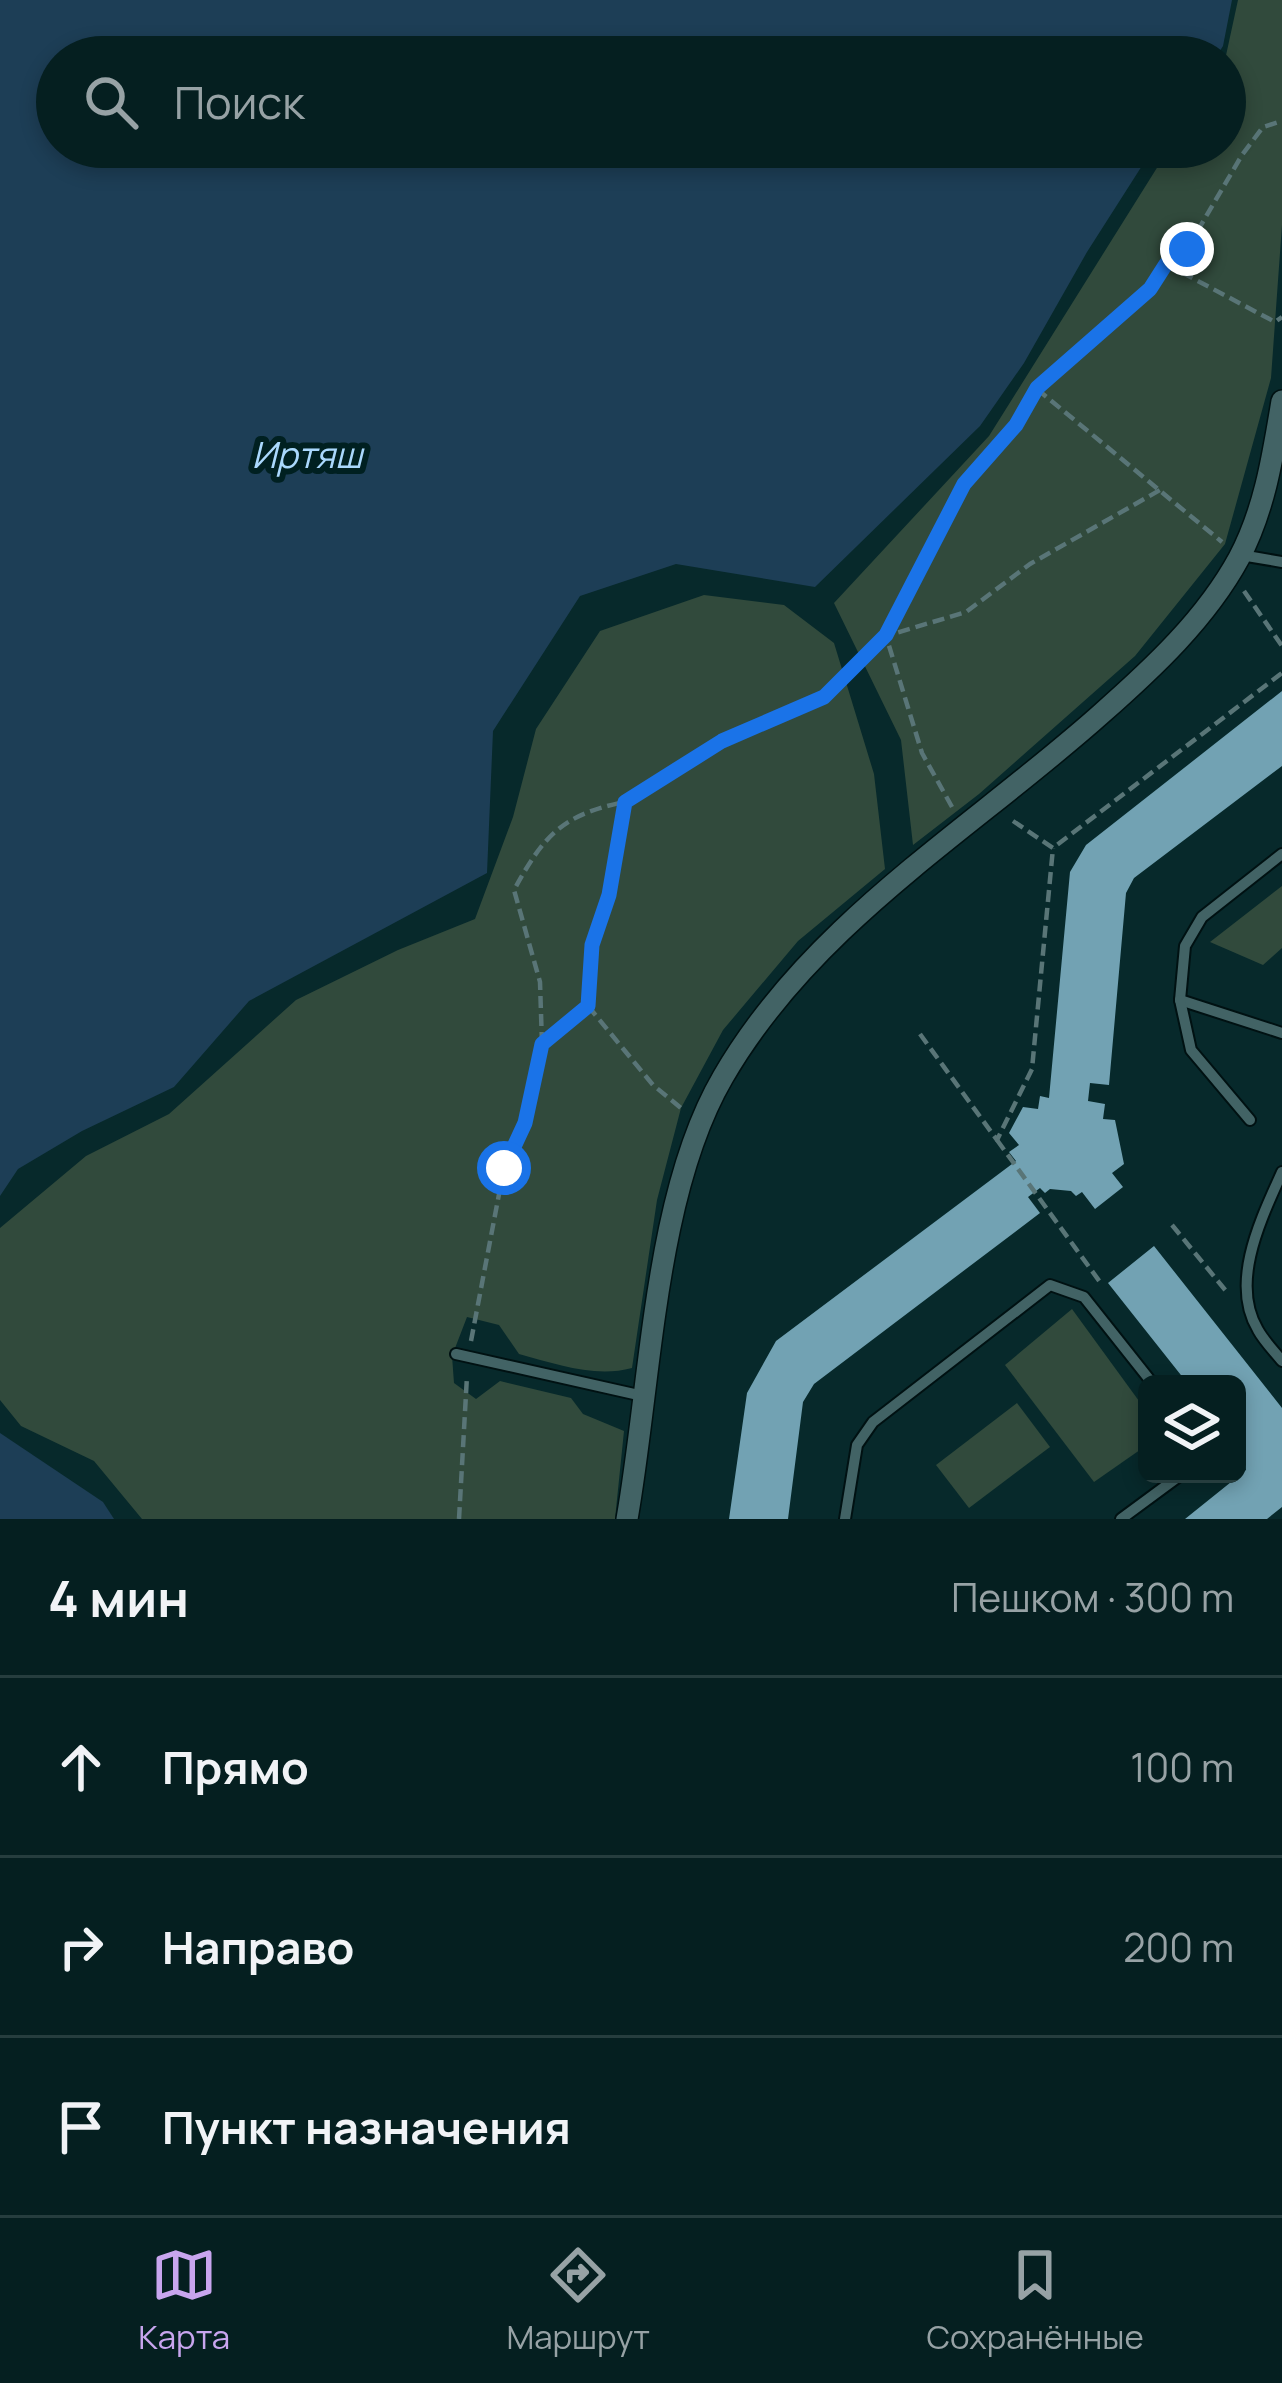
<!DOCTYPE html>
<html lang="ru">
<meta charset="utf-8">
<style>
:root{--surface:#051f20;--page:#0e2729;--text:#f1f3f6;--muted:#97a2a5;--line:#263d3e;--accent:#c8a5ee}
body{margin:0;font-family:Manrope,sans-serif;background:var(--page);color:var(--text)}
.controls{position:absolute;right:36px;bottom:36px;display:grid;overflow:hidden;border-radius:18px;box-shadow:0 6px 18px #0003}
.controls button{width:108px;height:108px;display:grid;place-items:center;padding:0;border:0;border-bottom:3px solid var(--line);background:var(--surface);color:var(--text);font:60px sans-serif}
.stop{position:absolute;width:36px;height:36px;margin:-27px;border:9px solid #1a73e8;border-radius:50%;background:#fff}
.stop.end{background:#1a73e8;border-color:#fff;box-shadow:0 3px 12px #0008}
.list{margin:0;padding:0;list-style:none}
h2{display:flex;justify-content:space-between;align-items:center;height:156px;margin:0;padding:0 48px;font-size:51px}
h2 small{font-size:39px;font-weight:400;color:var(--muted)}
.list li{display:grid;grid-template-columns:78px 1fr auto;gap:36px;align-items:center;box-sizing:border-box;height:180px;padding:0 48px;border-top:3px solid var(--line)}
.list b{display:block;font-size:45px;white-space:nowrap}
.list em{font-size:39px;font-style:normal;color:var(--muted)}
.icon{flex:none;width:66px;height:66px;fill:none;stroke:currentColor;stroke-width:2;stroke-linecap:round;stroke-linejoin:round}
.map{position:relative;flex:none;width:1282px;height:1519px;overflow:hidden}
.search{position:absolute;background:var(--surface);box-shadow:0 6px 18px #0003;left:36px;right:36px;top:36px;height:132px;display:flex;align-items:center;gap:30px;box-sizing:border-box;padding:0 42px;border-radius:66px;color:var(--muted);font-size:45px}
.sheet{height:696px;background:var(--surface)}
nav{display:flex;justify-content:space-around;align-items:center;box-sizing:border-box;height:168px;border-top:3px solid var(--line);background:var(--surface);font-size:33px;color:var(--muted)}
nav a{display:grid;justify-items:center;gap:6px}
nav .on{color:var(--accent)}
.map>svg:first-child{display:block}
.green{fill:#314a3c}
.water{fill:#1d3e56}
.building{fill:#72a2b3}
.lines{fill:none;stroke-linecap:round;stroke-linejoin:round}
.lane-casing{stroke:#001112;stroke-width:14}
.street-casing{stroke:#001112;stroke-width:24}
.path{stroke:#597577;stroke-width:4.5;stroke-dasharray:12 6;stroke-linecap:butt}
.lane{stroke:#426365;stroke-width:10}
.street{stroke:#426365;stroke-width:21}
.route{stroke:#1a73e8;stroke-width:15}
.labels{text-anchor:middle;stroke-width:12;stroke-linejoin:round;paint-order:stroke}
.water-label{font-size:36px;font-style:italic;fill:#aad8fd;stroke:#002021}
</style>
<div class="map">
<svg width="1282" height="1519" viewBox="0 0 1282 1519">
<rect width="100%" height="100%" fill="#07292b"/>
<g class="green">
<path d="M1238,0H1282V225L1271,378L1225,544L1135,656L979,794L913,845L901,740L834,603L989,436L1170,147H1225V60Z"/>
<path d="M704,595L784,605L834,643L874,774L885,869L798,941L723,1030L681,1108L657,1200L632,1368C595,1378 556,1364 519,1354L499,1325L467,1317L452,1356L454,1383L476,1399L500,1381L571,1398L583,1414L624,1431L615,1519H142L94,1461L21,1426L0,1400V1228L86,1156L169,1114L296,1000L398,950L475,919L513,817L536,729L600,631Z"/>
<path d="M1282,886V948L1263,965L1210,942Z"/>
<path d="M1072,1309L1147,1412V1445L1094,1482L1005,1365Z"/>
<path d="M1017,1403L1050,1447L969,1508L936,1465Z"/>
</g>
<g class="water">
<path d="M0,0H1232L1223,46L1216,57H57V147H1154L1087,252L1024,363L980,426L815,587L676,564L580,596L493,731L487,873L249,1001L174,1087L82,1131L18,1169L0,1196Z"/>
<path d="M0,1433L103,1502L114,1519H0Z"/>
</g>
<g class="building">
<path d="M1282,691V766L1134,878L1126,893L1109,1085L1090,1083L1088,1101L1105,1104L1103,1119L1115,1120L1124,1164L1112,1173L1123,1187L1095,1209L1082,1192L1076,1196L1071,1191L1050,1189L1045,1193L1040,1188L1028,1197L1040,1213L814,1384L803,1402L788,1519H729L747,1393L776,1341L1016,1161L1009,1152L1019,1145L1009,1133L1023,1107L1038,1109L1040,1096L1049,1098L1070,872L1086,845Z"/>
<path d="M1154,1246L1282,1408V1507L1267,1519H1185L1246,1470L1245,1457L1237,1446V1384H1188L1108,1283Z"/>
</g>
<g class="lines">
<defs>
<g id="lane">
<path d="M1241,555L1282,562"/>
<path d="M1282,854L1202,917L1185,946L1180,1000L1282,1033"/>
<path d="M1180,1000L1191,1050L1250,1120"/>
<path d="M1282,1172C1262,1217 1229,1282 1258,1330C1264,1341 1274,1351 1282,1361"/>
<path d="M456,1354L643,1396"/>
<path d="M845,1519L857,1445L873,1422L1050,1285L1084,1297L1153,1384"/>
<path d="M1121,1519L1182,1474"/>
</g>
<path id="street" d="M627,1519C651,1384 654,1195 723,1077C812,923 971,830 1101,714C1152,669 1206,619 1239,558C1265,509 1273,455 1282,401"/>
</defs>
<use href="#lane" class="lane-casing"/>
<use href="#street" class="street-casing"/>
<g class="path">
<path d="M1166,264L1275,322L1282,317"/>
<path d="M1037,389L1222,542"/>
<path d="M1244,591L1282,646"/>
<path d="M952,807L922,753L886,636L964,484L1016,425L1037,389L1150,289L1166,264L1187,249L1242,155L1263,127L1282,121"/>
<path d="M1013,821L1053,848L1282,673"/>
<path d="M588,1006L653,1085L681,1108"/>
<path d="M920,1034L997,1140L1032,1069L1053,848"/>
<path d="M542,1044L540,982L514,890C544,835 562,815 624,802"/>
<path d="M997,1140L1100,1282"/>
<path d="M1172,1225L1226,1291"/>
<path d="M471,1341L504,1168L525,1123L542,1044L588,1006L592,945L609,895L625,802L722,741L824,697L886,636L966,612L1030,564L1160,490"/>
<path d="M459,1519L467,1376"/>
</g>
<use href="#lane" class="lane"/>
<use href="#street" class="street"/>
</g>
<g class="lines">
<path class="route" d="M504,1168L525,1123L542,1044L588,1006L592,945L609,895L625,802L722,741L824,697L886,635L964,484L1016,425L1037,388L1150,289L1166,264L1187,249"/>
</g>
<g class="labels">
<g class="water-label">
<text x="307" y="468">Иртяш</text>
</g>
</g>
</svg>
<div class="controls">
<button><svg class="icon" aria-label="layers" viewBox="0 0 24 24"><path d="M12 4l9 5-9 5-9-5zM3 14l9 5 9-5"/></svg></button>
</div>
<div class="stop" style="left:504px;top:1168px"></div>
<div class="stop end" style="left:1187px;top:249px"></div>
<div class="search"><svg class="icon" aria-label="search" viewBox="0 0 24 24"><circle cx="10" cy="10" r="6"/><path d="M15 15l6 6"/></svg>Поиск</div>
</div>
<section class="sheet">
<h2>4 мин<small>Пешком · 300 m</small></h2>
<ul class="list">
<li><svg class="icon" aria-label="ahead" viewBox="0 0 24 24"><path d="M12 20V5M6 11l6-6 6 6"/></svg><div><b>Прямо</b></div><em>100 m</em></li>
<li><svg class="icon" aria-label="right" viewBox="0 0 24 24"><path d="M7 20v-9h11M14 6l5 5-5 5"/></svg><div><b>Направо</b></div><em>200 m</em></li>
<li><svg class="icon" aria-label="arrive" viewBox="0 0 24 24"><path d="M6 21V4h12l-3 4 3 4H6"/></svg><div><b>Пункт назначения</b></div></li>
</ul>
</section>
<nav>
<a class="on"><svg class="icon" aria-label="map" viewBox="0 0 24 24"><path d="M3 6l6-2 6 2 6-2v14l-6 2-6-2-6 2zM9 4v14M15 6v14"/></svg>Карта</a>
<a><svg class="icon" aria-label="directions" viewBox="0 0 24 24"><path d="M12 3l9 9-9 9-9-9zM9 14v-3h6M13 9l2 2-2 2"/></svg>Маршрут</a>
<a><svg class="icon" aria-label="saved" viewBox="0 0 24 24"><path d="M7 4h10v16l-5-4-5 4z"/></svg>Сохранённые</a>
</nav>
